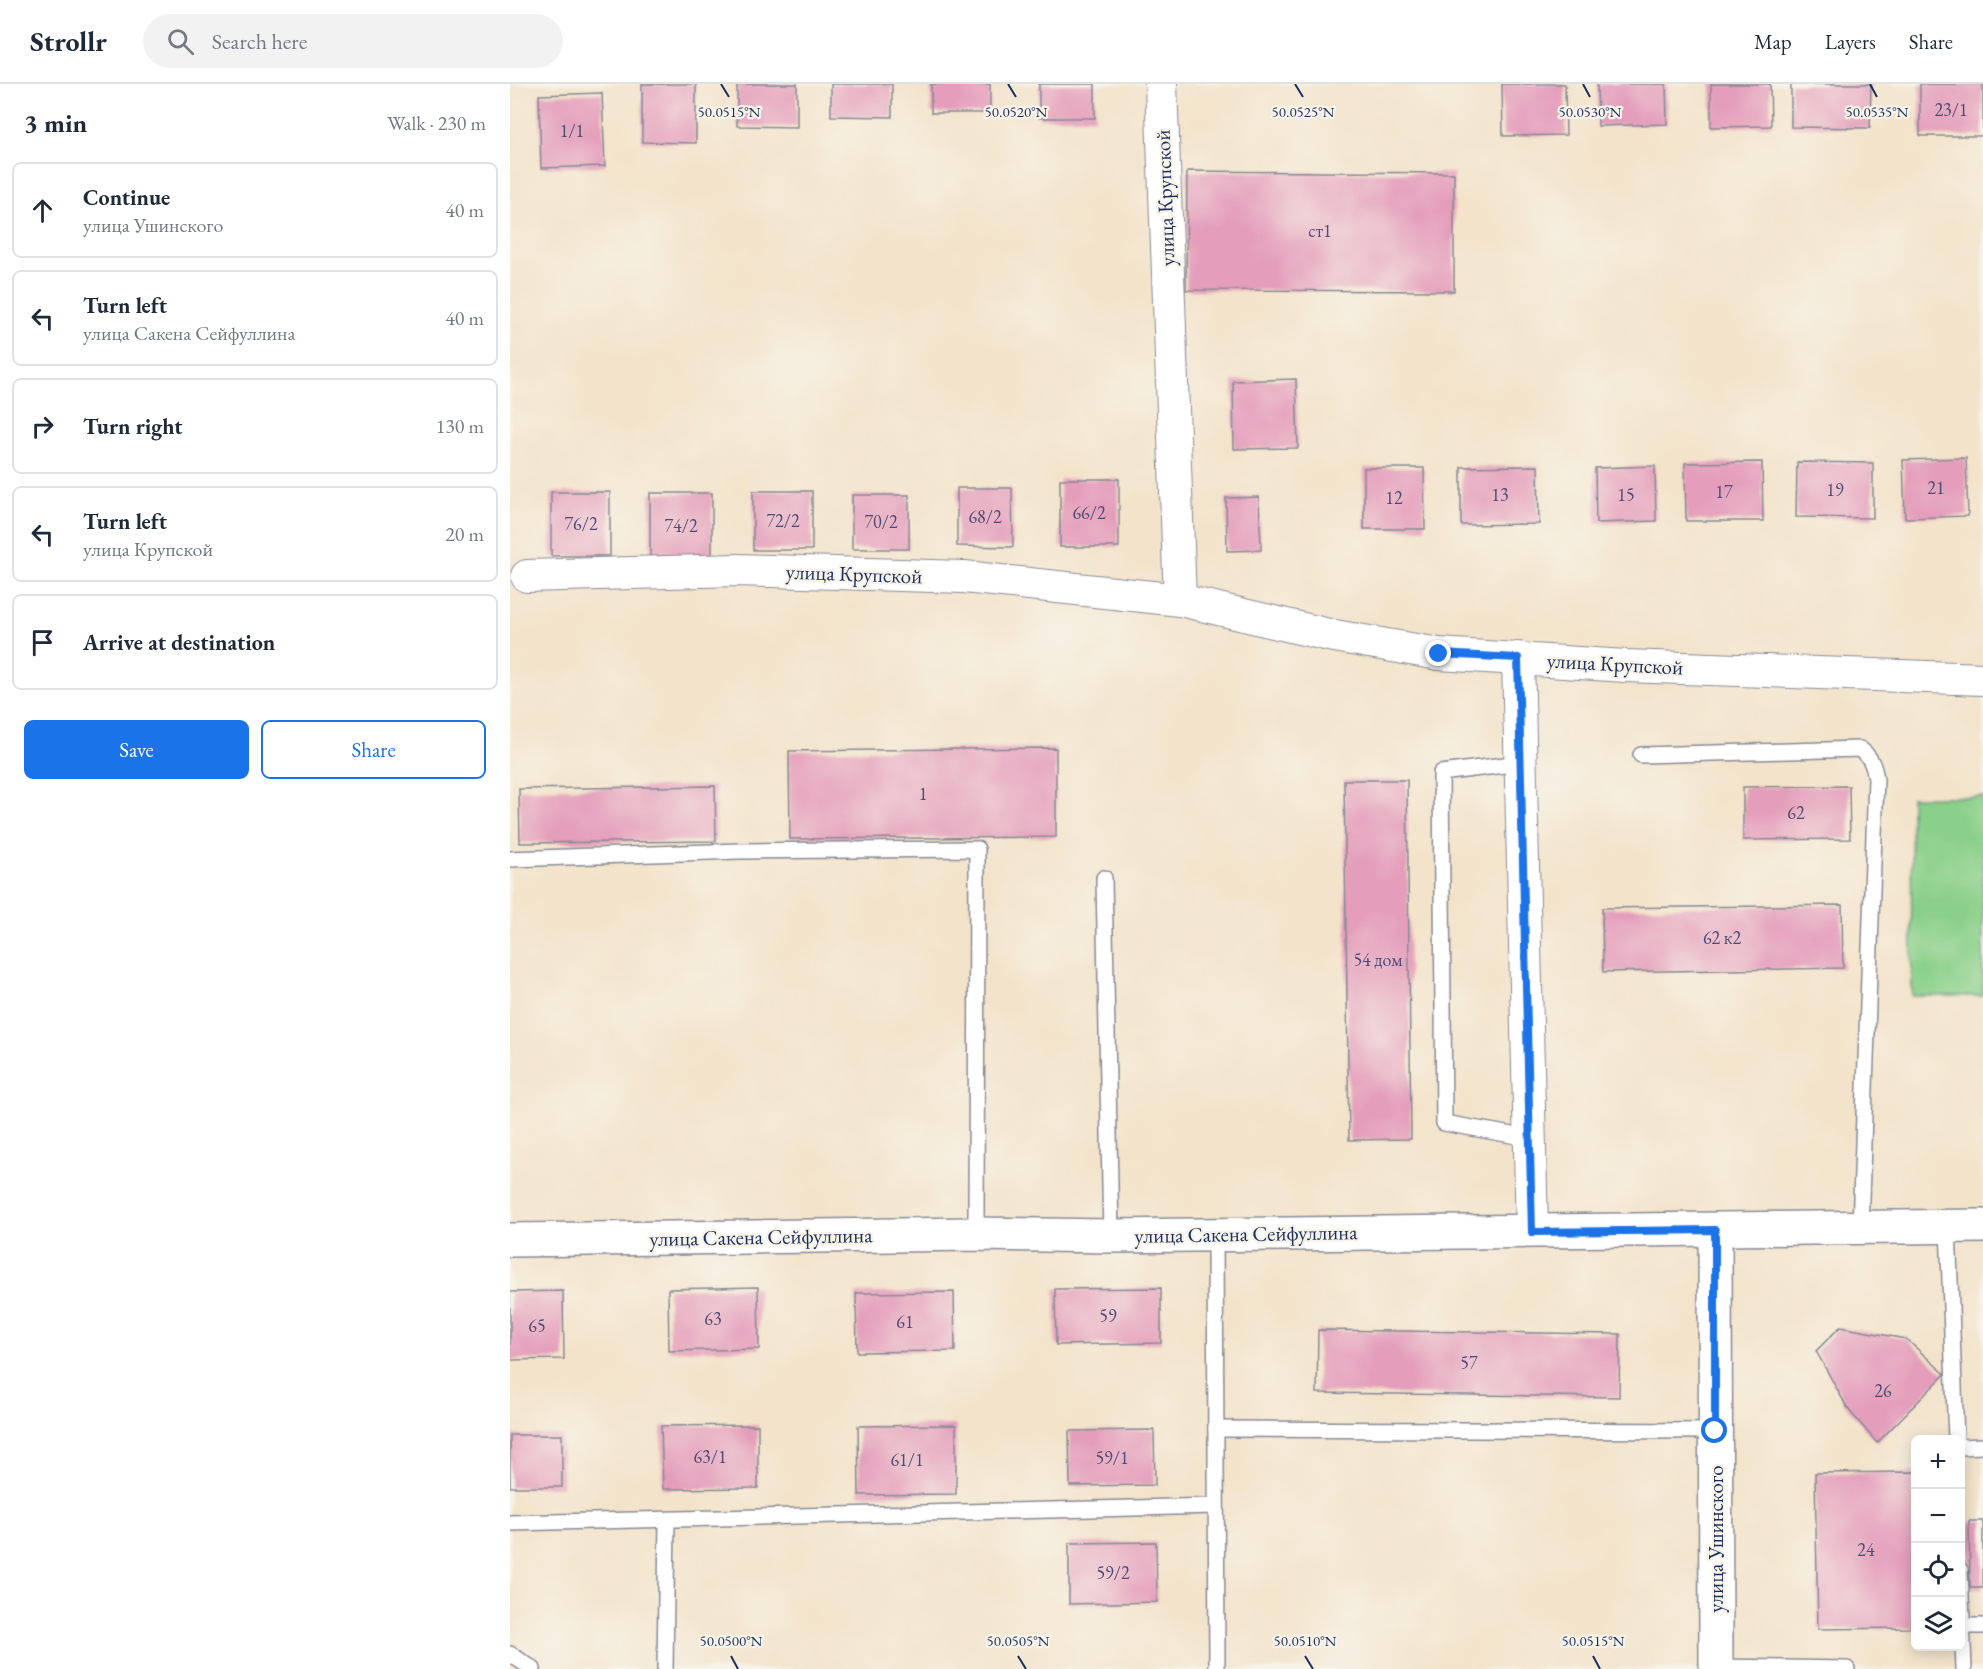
<!DOCTYPE html>
<meta charset="utf-8">
<style>
:root{--surface:#fff;--page:#f2f2f3;--text:#1f2937;--muted:#747a83;--line:#e0e1e3;--accent:#1a73e8}
body{margin:0;font-family:"EB Garamond",serif;background:var(--page);color:var(--text)}
.controls{position:absolute;right:18px;bottom:18px;display:grid;overflow:hidden;border-radius:9px;box-shadow:0 3px 15px #0003}
.controls button{width:54px;height:54px;display:grid;place-items:center;padding:0;border:0;border-bottom:2px solid var(--line);background:var(--surface);color:var(--text);font:30px sans-serif}
.stop{position:absolute;width:18px;height:18px;margin:-14px;border:4px solid #1a73e8;border-radius:50%;background:#fff}
.stop.end{background:#1a73e8;border-color:#fff;box-shadow:0 2px 6px #0008}
.list{margin:0;padding:0;list-style:none}
h2{display:flex;justify-content:space-between;align-items:center;height:78px;margin:0;padding:0 24px;font-size:26px}
h2 small{font-size:20px;font-weight:400;color:var(--muted)}
.list li{display:grid;grid-template-columns:39px 1fr auto;gap:18px;align-items:center;box-sizing:border-box;height:96px;margin:0 12px 12px;padding:0 12px;border:2px solid var(--line);border-radius:9px}
.list b{display:block;font-size:22px;white-space:nowrap}
.list p{margin:0;font-size:20px;white-space:nowrap;color:var(--muted)}
.list em{font-size:20px;font-style:normal;color:var(--muted)}
.actions{display:flex;gap:12px;padding:18px 24px}
.actions a{flex:1;padding:14px 0;border:2px solid var(--accent);border-radius:9px;text-align:center;font-size:21px;color:var(--accent)}
.actions .main{background:var(--accent);color:#fff}
.icon{flex:none;width:33px;height:33px;fill:none;stroke:currentColor;stroke-width:2;stroke-linecap:round;stroke-linejoin:round}
.map{position:relative;flex:none;width:1473px;height:1585px;overflow:hidden}
header{display:flex;align-items:center;gap:36px;box-sizing:border-box;height:84px;padding:0 30px;background:var(--surface);border-bottom:2px solid var(--line)}
header strong{font-size:28px}
nav{display:flex;gap:33px;margin-inline-start:auto;font-size:21px}
.search{width:420px;height:54px;background:var(--page);display:flex;align-items:center;gap:15px;box-sizing:border-box;padding:0 21px;border-radius:33px;color:var(--muted);font-size:22px}
main{display:flex}
aside{flex:1;background:var(--surface)}
.map>svg:first-child{display:block}
.green{fill:#8bd08a;stroke:#538074;stroke-width:1.5}
.building{fill:#e49dba}
.lines{fill:none;stroke-linecap:round;stroke-linejoin:round}
.service-casing{stroke:#878994;stroke-width:18}
.minor-casing{stroke:#878994;stroke-width:34}
.tertiary-casing{stroke:#878994;stroke-width:36}
.service{stroke:#fff;stroke-width:15}
.minor{stroke:#fff;stroke-width:32}
.tertiary{stroke:#fff;stroke-width:33}
.route{stroke:#1a73e8;stroke-width:8}
.ticks{fill:none;stroke:#1b2f5e;stroke-width:2}
.labels{text-anchor:middle;stroke-width:4.5;stroke-linejoin:round;paint-order:stroke}
.number-label{font-size:18px;fill:#4d4a75}
.street-label{font-size:21px;fill:#1b2f5e;stroke:#f7f3e8}
.ticks-label{font-size:15px;text-anchor:middle;fill:#1b2f5e;stroke:#f7f3e8;stroke-width:4.5;stroke-linejoin:round;paint-order:stroke}
</style>
<header>
<strong>Strollr</strong>
<div class="search"><svg class="icon" aria-label="search" viewBox="0 0 24 24"><circle cx="10" cy="10" r="6"/><path d="M15 15l6 6"/></svg>Search here</div>
<nav><a>Map</a><a>Layers</a><a>Share</a></nav>
</header>
<main>
<aside>
<h2>3 min<small>Walk · 230 m</small></h2>
<ul class="list">
<li><svg class="icon" aria-label="ahead" viewBox="0 0 24 24"><path d="M12 20V5M6 11l6-6 6 6"/></svg><div><b>Continue</b><p>улица Ушинского</p></div><em>40 m</em></li>
<li><svg class="icon" aria-label="left" viewBox="0 0 24 24"><path d="M17 20v-9H6M10 6l-5 5 5 5"/></svg><div><b>Turn left</b><p>улица Сакена Сейфуллина</p></div><em>40 m</em></li>
<li><svg class="icon" aria-label="right" viewBox="0 0 24 24"><path d="M7 20v-9h11M14 6l5 5-5 5"/></svg><div><b>Turn right</b></div><em>130 m</em></li>
<li><svg class="icon" aria-label="left" viewBox="0 0 24 24"><path d="M17 20v-9H6M10 6l-5 5 5 5"/></svg><div><b>Turn left</b><p>улица Крупской</p></div><em>20 m</em></li>
<li><svg class="icon" aria-label="arrive" viewBox="0 0 24 24"><path d="M6 21V4h12l-3 4 3 4H6"/></svg><div><b>Arrive at destination</b></div></li>
</ul>
<div class="actions"><a class="main">Save</a><a>Share</a></div>
</aside>
<div class="map">
<svg width="1473" height="1585" viewBox="0 0 1473 1585">
<rect width="100%" height="100%" fill="#f7f3e8"/>
<filter id="ink" filterUnits="userSpaceOnUse"><feTurbulence type="fractalNoise" baseFrequency=".0167" numOctaves="2"/><feDisplacementMap in="SourceGraphic" scale="12" xChannelSelector="R" yChannelSelector="G"/><feConvolveMatrix kernelMatrix="1 2 1 2 8 2 1 2 1" color-interpolation-filters="sRGB"/></filter>
<filter id="wash" filterUnits="userSpaceOnUse"><feTurbulence type="fractalNoise" baseFrequency=".008" numOctaves="4" result="noise"/><feDisplacementMap in="SourceGraphic" scale="24" xChannelSelector="R" yChannelSelector="G"/><feGaussianBlur stdDeviation="1.35" result="paint"/><feColorMatrix in="noise" values="0 0 0 0 0 0 0 0 0 0 0 0 0 0 0 0 0 1.4 0 .05"/><feComposite in="paint" operator="in"/></filter>
<g filter="url(#wash)">
<rect width="100%" height="100%" fill="#f3e3ca"/>
<path class="green" d="M1401,713H1473V912H1402Z"/>
<g id="blocks">
<g class="building">
<path d="M132,0H186V59L132,58Z"/>
<path d="M227,0H287V43L227,42Z"/>
<path d="M321,0H382V33L321,32Z"/>
<rect x="421" y="0" width="59" height="29"/>
<rect x="529" y="0" width="56" height="34"/>
<path d="M992,0H1055L1056,51L993,52Z"/>
<path d="M1087,0H1156L1157,40L1088,42Z"/>
<path d="M1201,0H1260L1261,42L1201,43Z"/>
<path d="M1281,0H1361L1360,44L1281,43Z"/>
<rect x="1410" y="0" width="63" height="52"/>
<path d="M92,9L95,82L31,84L29,11Z"/>
<path d="M677,87L944,89V207L676,206Z"/>
<path d="M786,295L788,364L724,365L723,297Z"/>
<path d="M1456,374L1458,432L1395,434L1393,376Z"/>
<path d="M1252,378L1253,437H1176L1175,379Z"/>
<path d="M1287,378L1363,379V434L1286,433Z"/>
<path d="M1028,382L1029,440L951,441V383Z"/>
<path d="M1145,382L1146,437L1086,439L1085,384Z"/>
<path d="M854,384H914L915,445H854Z"/>
<rect x="550" y="395" width="59" height="68"/>
<path d="M447,404H502L503,463L447,462Z"/>
<rect x="243" y="407" width="59" height="59"/>
<rect x="41" y="408" width="59" height="64"/>
<rect x="140" y="409" width="62" height="66"/>
<rect x="342" y="411" width="57" height="54"/>
<path d="M749,413L751,466L717,467L716,414Z"/>
<path d="M546,664V753L280,755L279,667Z"/>
<path d="M834,696H897L901,1055L839,1056Z"/>
<path d="M205,702L206,757L10,759L9,705Z"/>
<path d="M1339,702L1340,755L1233,756V703Z"/>
<path d="M1332,821L1333,884L1093,888L1092,824Z"/>
<path d="M248,1203L249,1265L159,1267L158,1205Z"/>
<path d="M651,1204V1259L546,1261L545,1205Z"/>
<path d="M53,1207L54,1275L0,1276V1208Z"/>
<path d="M444,1208L445,1267L347,1268L346,1209Z"/>
<path d="M1330,1243L1396,1255L1435,1290L1367,1359L1338,1325L1306,1267Z"/>
<path d="M808,1246L1110,1250L1109,1313L807,1309Z"/>
<path d="M248,1341V1404L153,1405L151,1342Z"/>
<path d="M446,1341V1410L349,1411L348,1342Z"/>
<path d="M644,1346L645,1401L560,1402L559,1347Z"/>
<rect x="0" y="1351" width="52" height="52"/>
<path d="M1406,1388V1544L1308,1545L1305,1389Z"/>
<path d="M1459,1437H1473V1504H1460Z"/>
<path d="M646,1458L647,1518L559,1520V1459Z"/>
</g>
</g>
</g>
<g filter="url(#ink)">
<use href="#blocks" fill-opacity="0" stroke="#878994" stroke-width="1.5"/>
<g class="lines">
<defs>
<g id="service">
<path d="M1131,671L1350,665C1361,673 1364,682 1366,695L1350,1144"/>
<path d="M1010,679L931,689L934,1039L1019,1054"/>
<path d="M0,775L229,767L467,765L466,1150"/>
<path d="M594,794L601,1152"/>
<path d="M1438,1143L1446,1356"/>
<path d="M705,1151L707,1585"/>
<path d="M706,1345L1205,1347"/>
<path d="M1450,1363L1473,1362"/>
<path d="M0,1439L706,1422"/>
<path d="M1450,1486L1454,1585"/>
<path d="M1453,1542H1473"/>
<path d="M0,1570L23,1585"/>
<path d="M1206,1583L1337,1585"/>
<path d="M155,1585L157,1436"/>
</g>
<g id="minor">
<path d="M651,0L670,516"/>
<path d="M17,492L227,486L454,493L670,516L819,551L929,570L1116,582L1473,595"/>
<path d="M1008,574L1022,1147"/>
</g>
<g id="tertiary">
<path d="M1205,1146L1206,1585"/>
<path d="M0,1156L466,1150L601,1152L1473,1142"/>
</g>
</defs>
<use href="#service" class="service-casing"/>
<use href="#minor" class="minor-casing"/>
<use href="#tertiary" class="tertiary-casing"/>
<use href="#service" class="service"/>
<use href="#minor" class="minor"/>
<use href="#tertiary" class="tertiary"/>
</g>
</g>
<g class="lines" filter="url(#ink)">
<path class="route" d="M929,570L1008,574L1022,1148L1205,1146V1347"/>
</g>
<path class="ticks" d="M211,0L219,13M498,0L506,13M785,0L793,13M1073,0L1080,13M1360,0L1367,13M221,1572L228,1585M508,1572L516,1585M795,1572L803,1585M1083,1572L1090,1585"/>
<g class="labels">
<g class="number-label">
<text x="1441" y="32">23/1</text>
<text x="62" y="53">1/1</text>
<text x="810" y="153">ст1</text>
<text x="1426" y="410">21</text>
<text x="1325" y="412">19</text>
<text x="1214" y="414">17</text>
<text x="990" y="417">13</text>
<text x="1116" y="417">15</text>
<text x="884" y="420">12</text>
<text x="579" y="435">66/2</text>
<text x="475" y="439">68/2</text>
<text x="273" y="443">72/2</text>
<text x="371" y="444">70/2</text>
<text x="71" y="446">76/2</text>
<text x="171" y="448">74/2</text>
<text x="413" y="716">1</text>
<text x="1286" y="735">62</text>
<text x="1212" y="860">62 к2</text>
<text x="868" y="882">54 дом</text>
<text x="598" y="1238">59</text>
<text x="203" y="1241">63</text>
<text x="395" y="1244">61</text>
<text x="27" y="1248">65</text>
<text x="959" y="1285">57</text>
<text x="1373" y="1313">26</text>
<text x="200" y="1379">63/1</text>
<text x="602" y="1380">59/1</text>
<text x="397" y="1382">61/1</text>
<text x="1356" y="1472">24</text>
<text x="603" y="1495">59/2</text>
</g>
<g class="street-label">
<text transform="translate(655 114) rotate(-92)" y="7">улица Крупской</text>
<text transform="translate(344 490) rotate(2)" y="7">улица Крупской</text>
<text transform="translate(1105 580) rotate(3)" y="7">улица Крупской</text>
<text transform="translate(736 1150) rotate(-1)" y="7">улица Сакена Сейфуллина</text>
<text transform="translate(251 1153) rotate(-1)" y="7">улица Сакена Сейфуллина</text>
<text transform="translate(1206 1455) rotate(-90)" y="7">улица Ушинского</text>
</g>
</g>
<g class="ticks-label">
<text x="219" y="33">50.0515°N</text>
<text x="506" y="33">50.0520°N</text>
<text x="793" y="33">50.0525°N</text>
<text x="1080" y="33">50.0530°N</text>
<text x="1367" y="33">50.0535°N</text>
<text x="221" y="1562">50.0500°N</text>
<text x="508" y="1562">50.0505°N</text>
<text x="795" y="1562">50.0510°N</text>
<text x="1083" y="1562">50.0515°N</text>
</g>
</svg>
<div class="controls">
<button>+</button>
<button>−</button>
<button><svg class="icon" aria-label="locate" viewBox="0 0 24 24"><circle cx="12" cy="12" r="6"/><path d="M12 2v4M12 18v4M2 12h4M18 12h4"/></svg></button>
<button><svg class="icon" aria-label="layers" viewBox="0 0 24 24"><path d="M12 4l9 5-9 5-9-5zM3 14l9 5 9-5"/></svg></button>
</div>
<div class="stop" style="left:1205px;top:1347px"></div>
<div class="stop end" style="left:929px;top:570px"></div>
</div>
</main>
